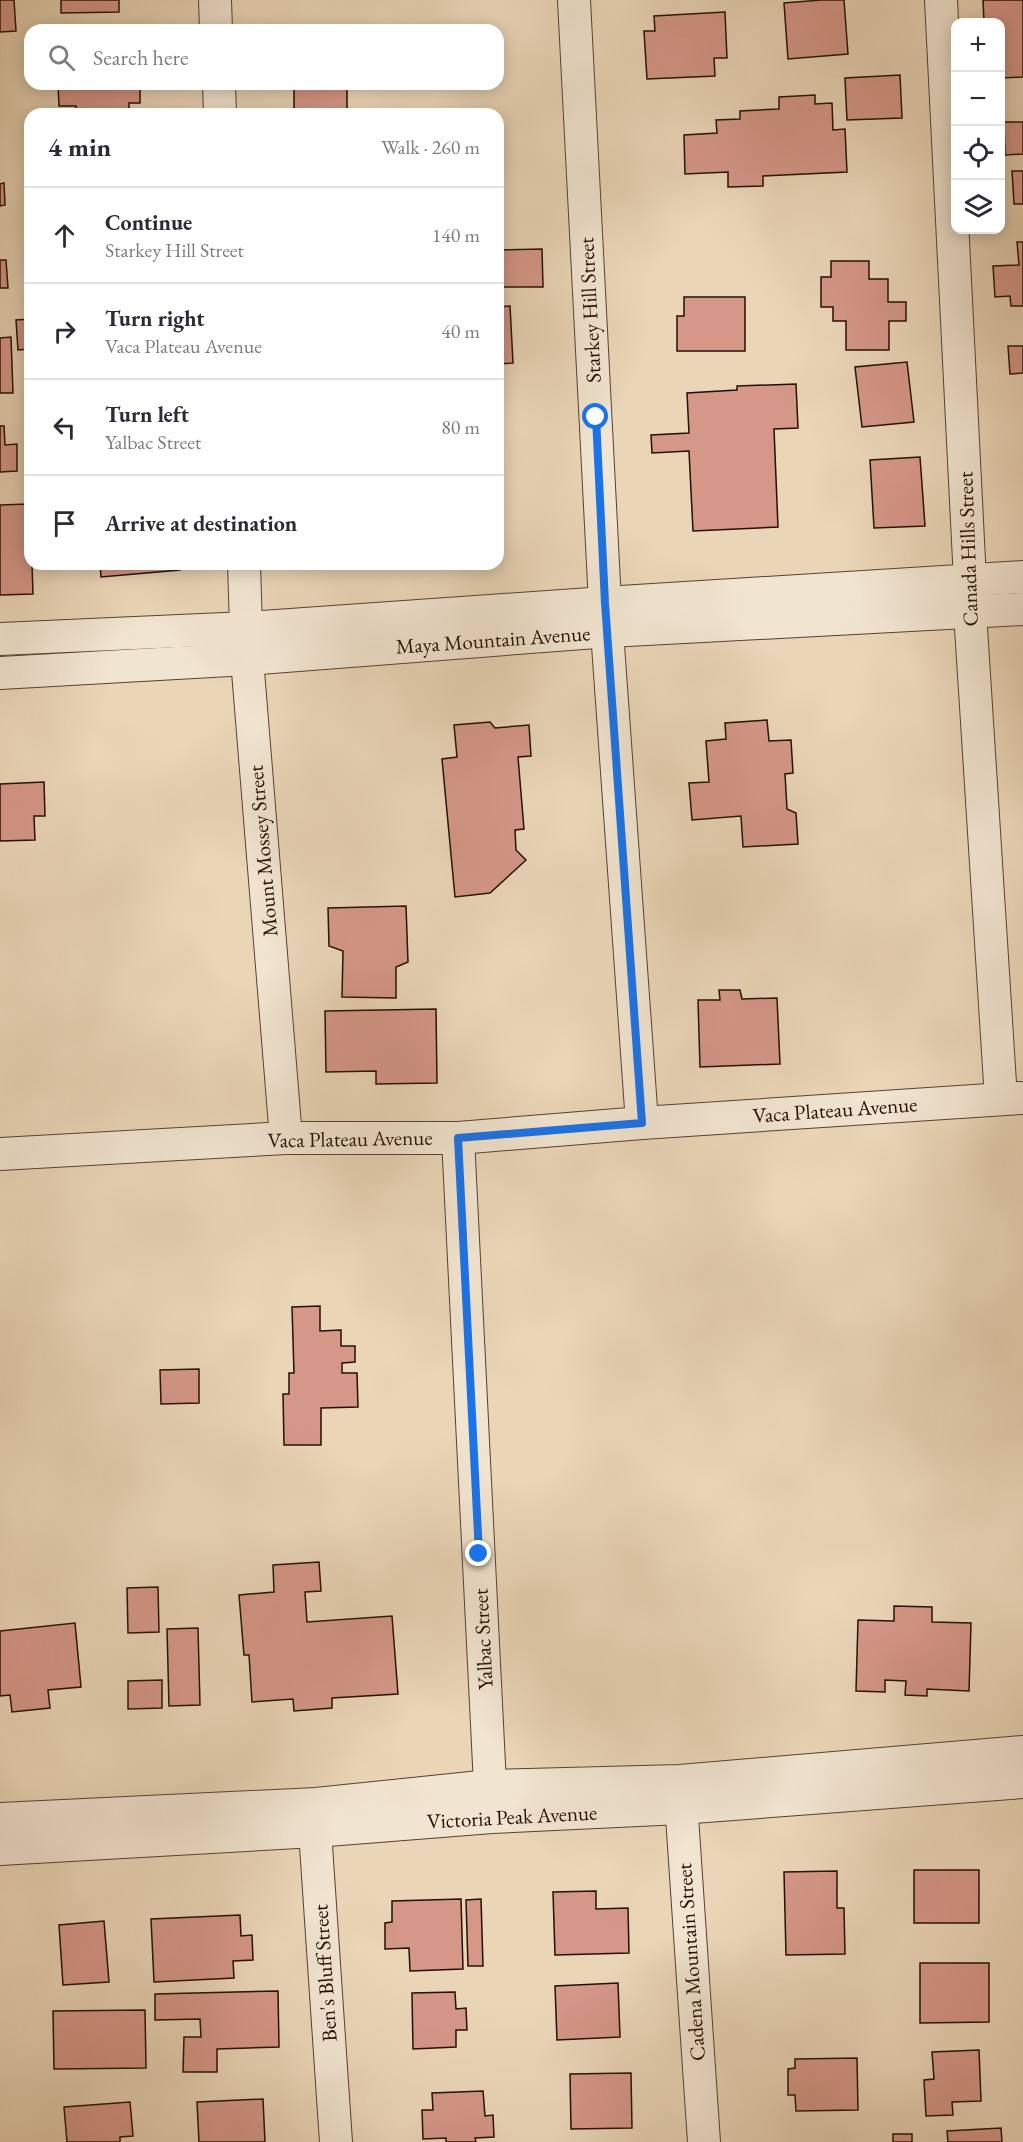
<!DOCTYPE html>
<meta charset="utf-8">
<style>
:root{--surface:#fff;--page:#f2f2f3;--text:#2b2b33;--muted:#7c7c81;--line:#e1e1e2}
body{margin:0;font-family:"EB Garamond",serif;background:var(--page);color:var(--text)}
.controls{position:absolute;right:18px;top:18px;display:grid;overflow:hidden;border-radius:12px;box-shadow:0 3px 15px #0003}
.controls button{width:54px;height:54px;display:grid;place-items:center;padding:0;border:0;border-bottom:2px solid var(--line);background:var(--surface);color:var(--text);font:30px sans-serif}
.stop{position:absolute;width:18px;height:18px;margin:-14px;border:4px solid #1a73e8;border-radius:50%;background:#fff}
.stop.end{background:#1a73e8;border-color:#fff;box-shadow:0 2px 6px #0008}
.list{margin:0;padding:0;list-style:none}
h2{display:flex;justify-content:space-between;align-items:center;height:78px;margin:0;padding:0 24px;font-size:26px}
h2 small{font-size:20px;font-weight:400;color:var(--muted)}
.list li{display:grid;grid-template-columns:39px 1fr auto;gap:18px;align-items:center;box-sizing:border-box;height:96px;padding:0 24px;border-top:2px solid var(--line)}
.list b{display:block;font-size:22px;white-space:nowrap}
.list p{margin:0;font-size:20px;white-space:nowrap;color:var(--muted)}
.list em{font-size:20px;font-style:normal;color:var(--muted)}
.icon{flex:none;width:33px;height:33px;fill:none;stroke:currentColor;stroke-width:2;stroke-linecap:round;stroke-linejoin:round}
.map{position:relative;flex:none;width:1023px;height:2142px;overflow:hidden}
.search{position:absolute;background:var(--surface);box-shadow:0 3px 15px #0003;left:24px;top:24px;width:480px;height:66px;display:flex;align-items:center;gap:15px;box-sizing:border-box;padding:0 21px;border-radius:18px;color:var(--muted);font-size:22px}
.panel{position:absolute;background:var(--surface);box-shadow:0 3px 15px #0003;left:24px;top:108px;width:480px;height:462px;border-radius:18px}
.map>svg:first-child{display:block}
.building{fill:#d59788;stroke:#241003;stroke-width:1.5}
.lines{fill:none;stroke-linecap:round;stroke-linejoin:round}
.minor-casing{stroke:#564130;stroke-width:34}
.minor{stroke:#f1e4d0;stroke-width:32}
.route{stroke:#1a73e8;stroke-width:8}
.labels{text-anchor:middle;stroke-width:5;stroke-linejoin:round;paint-order:stroke}
.street-label{font-size:21px;fill:#241003;stroke:#f1e4d0}
</style>
<div class="map">
<svg width="1023" height="2142" viewBox="0 0 1023 2142">
<rect width="100%" height="100%" fill="#ead5b7"/>
<filter id="stains"><feTurbulence type="fractalNoise" baseFrequency=".00333" numOctaves="4"/><feColorMatrix values="0 0 0 0 .2 0 0 0 0 .09 0 0 0 0 .02 0 0 0 .5 -.17"/></filter>
<radialGradient id="worn" r=".72"><stop offset=".6" stop-color="#630" stop-opacity="0"/><stop offset="1" stop-color="#630" stop-opacity=".3"/></radialGradient>
<g class="building">
<path d="M0,0H14L16,31L0,32Z"/>
<path d="M61,0H119V12L61,13Z"/>
<path d="M821,0H844L848,54L788,59L784,3Z"/>
<path d="M983,0H1023V77L1000,78V22H984Z"/>
<path d="M725,12L727,58H714L715,76L647,79L644,31H655L654,16Z"/>
<path d="M900,75L902,118L847,120L845,78Z"/>
<path d="M58,84H140V103H129V114H76V106H59Z"/>
<path d="M283,84H375V88L347,87V114H294V89H283Z"/>
<path d="M450,84H489V87H451Z"/>
<path d="M815,95V104L832,103L833,130L845,129L847,172L763,176V186L728,187V172L685,174L684,135L717,133L716,120L740,119V111L779,109V97Z"/>
<path d="M1004,122H1023V154L1005,155Z"/>
<path d="M1012,171H1023V204H1014Z"/>
<path d="M4,183L5,205L0,206V184Z"/>
<path d="M1017,242H1023V306H1011L1010,296L995,297L993,266L1019,265Z"/>
<path d="M542,249L543,287H498V250Z"/>
<path d="M0,260H6L8,288H0Z"/>
<path d="M831,261H869V279H888V302H906V321H889V350H846V321H833V307H821V277H831Z"/>
<path d="M684,297H745V351H677V316H684Z"/>
<path d="M510,306L513,363L498,364V307Z"/>
<path d="M30,319V349L18,350L16,320Z"/>
<path d="M11,337L13,393H0V338Z"/>
<path d="M1008,346H1023V373L1010,374Z"/>
<path d="M907,362L914,422L862,427L855,367Z"/>
<path d="M796,384L798,428L774,429L778,527L693,531L689,451L652,453L651,435L689,433L687,393L737,390V386Z"/>
<path d="M0,426H4L5,445L17,444V471L0,472Z"/>
<path d="M920,457L925,526L874,528L870,460Z"/>
<path d="M28,504L30,564H32L33,594L0,595V505Z"/>
<path d="M100,564H180V570L101,577Z"/>
<path d="M767,720L769,741L791,740L793,773L785,774L787,809L796,813L798,844L743,847L741,816L692,820L689,783L709,782L706,741L726,739L725,723Z"/>
<path d="M490,722L495,728L529,725L531,756L518,757L524,829L515,830L516,850L526,860L490,893L455,897L442,759L457,757L454,725Z"/>
<path d="M44,782L45,816H34L35,840L0,841V784Z"/>
<path d="M406,906L408,962L396,967V998L342,997L343,951L329,946L328,908Z"/>
<path d="M719,990H740L742,999L777,998L780,1064L700,1067L698,1000H720Z"/>
<path d="M436,1009L437,1083L376,1084V1071L326,1072L325,1011Z"/>
<path d="M320,1306V1331L341,1330V1346H355V1362L342,1363V1373H357L358,1407L321,1408V1445H284L283,1394H289V1373H294L292,1307Z"/>
<path d="M199,1369V1403L161,1404L160,1370Z"/>
<path d="M319,1562L321,1591L305,1592L307,1622L392,1616L398,1694L332,1698V1708L294,1711L293,1699L252,1702L249,1655H244L239,1595L274,1592L273,1565Z"/>
<path d="M158,1587L159,1632L128,1633L127,1588Z"/>
<path d="M894,1606L932,1607V1622L971,1623L969,1691L927,1689V1696L905,1695L906,1681L885,1680V1692L856,1691L858,1620L894,1621Z"/>
<path d="M75,1623L81,1687L48,1690L50,1708L12,1712L10,1695L0,1696V1631Z"/>
<path d="M198,1628L200,1705L169,1706L167,1629Z"/>
<path d="M162,1680V1708L128,1709V1681Z"/>
<rect x="914" y="1870" width="65" height="53"/>
<path d="M837,1871V1908H844L845,1954L786,1955L784,1872Z"/>
<path d="M596,1891V1909L628,1908L629,1953L555,1955L553,1892Z"/>
<path d="M461,1899L463,1969L410,1971L409,1948L385,1949V1923L392,1922V1901Z"/>
<path d="M481,1899L483,1966H468L466,1900Z"/>
<path d="M240,1915L241,1936L252,1935L253,1960L233,1961L234,1978L154,1982L151,1919Z"/>
<path d="M104,1921L109,1982L63,1985L59,1925Z"/>
<path d="M920,1963H989V2022L920,2023Z"/>
<path d="M618,1983L620,2037L557,2040L555,1986Z"/>
<path d="M278,1991L279,2047L217,2049V2072H183L184,2037H201L200,2019L155,2020V1994Z"/>
<path d="M455,1992L456,2009L466,2008L467,2030H456V2047L413,2049L412,1993Z"/>
<path d="M145,2010L146,2068L54,2069L53,2011Z"/>
<path d="M979,2050L981,2101L952,2102L953,2115L926,2116L924,2080L934,2079L932,2052Z"/>
<path d="M857,2058L858,2110L796,2111L795,2095H788V2069L795,2068V2059Z"/>
<path d="M631,2073L632,2128L571,2129L570,2074Z"/>
<path d="M483,2091L485,2116L493,2115L494,2137L475,2138L476,2142H446V2138L423,2139L422,2110H433L432,2093Z"/>
<path d="M263,2099L265,2142H199L197,2102Z"/>
<path d="M130,2102L133,2136L120,2137V2142H67L64,2107Z"/>
<path d="M1001,2128L1002,2142H948L947,2131Z"/>
<rect x="893" y="2134" width="19" height="8"/>
</g>
<g class="lines">
<defs>
<g id="minor">
<path d="M215,0L216,30"/>
<path d="M574,0L605,603L642,1123"/>
<path d="M941,0L970,581V612L1001,1099"/>
<path d="M219,84L220,114"/>
<path d="M244,564L247,659L286,1138"/>
<path d="M0,639L247,628L605,603L1023,577"/>
<path d="M0,673L247,659L609,631L1023,609"/>
<path d="M458,1138L491,1805"/>
<path d="M0,1154L286,1138H458L642,1123L1020,1098"/>
<path d="M680,1787L704,2142"/>
<path d="M316,1811L315,1831L336,2142"/>
<path d="M0,1819L316,1804L490,1786L680,1781L1023,1752"/>
<path d="M0,1849L315,1831L492,1817L680,1808L1023,1782"/>
</g>
</defs>
<use href="#minor" class="minor-casing"/>
<use href="#minor" class="minor"/>
</g>
<g class="lines">
<path class="route" d="M479,1554L458,1138L642,1123L605,603L596,417"/>
</g>
<g class="labels">
<g class="street-label">
<text transform="translate(590 310) rotate(-93)" y="7">Starkey Hill Street</text>
<text transform="translate(968 549) rotate(-92)" y="7">Canada Hills Street</text>
<text transform="translate(493 640) rotate(-4)" y="7">Maya Mountain Avenue</text>
<text transform="translate(263 851) rotate(-95)" y="7">Mount Mossey Street</text>
<text transform="translate(835 1110) rotate(-4)" y="7">Vaca Plateau Avenue</text>
<text transform="translate(350 1139) rotate(-1)" y="7">Vaca Plateau Avenue</text>
<text transform="translate(483 1639) rotate(-93)" y="7">Yalbac Street</text>
<text transform="translate(512 1817) rotate(-3)" y="7">Victoria Peak Avenue</text>
<text transform="translate(691 1962) rotate(-94)" y="7">Cadena Mountain Street</text>
<text transform="translate(325 1973) rotate(-94)" y="7">Ben's Bluff Street</text>
</g>
</g>
<rect width="100%" height="100%" filter="url(#stains)"/>
<rect width="100%" height="100%" fill="url(#worn)"/>
</svg>
<div class="controls">
<button>+</button>
<button>−</button>
<button><svg class="icon" aria-label="locate" viewBox="0 0 24 24"><circle cx="12" cy="12" r="6"/><path d="M12 2v4M12 18v4M2 12h4M18 12h4"/></svg></button>
<button><svg class="icon" aria-label="layers" viewBox="0 0 24 24"><path d="M12 4l9 5-9 5-9-5zM3 14l9 5 9-5"/></svg></button>
</div>
<div class="stop" style="left:596px;top:417px"></div>
<div class="stop end" style="left:479px;top:1554px"></div>
<div class="search"><svg class="icon" aria-label="search" viewBox="0 0 24 24"><circle cx="10" cy="10" r="6"/><path d="M15 15l6 6"/></svg>Search here</div>
<section class="panel">
<h2>4 min<small>Walk · 260 m</small></h2>
<ul class="list">
<li><svg class="icon" aria-label="ahead" viewBox="0 0 24 24"><path d="M12 20V5M6 11l6-6 6 6"/></svg><div><b>Continue</b><p>Starkey Hill Street</p></div><em>140 m</em></li>
<li><svg class="icon" aria-label="right" viewBox="0 0 24 24"><path d="M7 20v-9h11M14 6l5 5-5 5"/></svg><div><b>Turn right</b><p>Vaca Plateau Avenue</p></div><em>40 m</em></li>
<li><svg class="icon" aria-label="left" viewBox="0 0 24 24"><path d="M17 20v-9H6M10 6l-5 5 5 5"/></svg><div><b>Turn left</b><p>Yalbac Street</p></div><em>80 m</em></li>
<li><svg class="icon" aria-label="arrive" viewBox="0 0 24 24"><path d="M6 21V4h12l-3 4 3 4H6"/></svg><div><b>Arrive at destination</b></div></li>
</ul>
</section>
</div>
